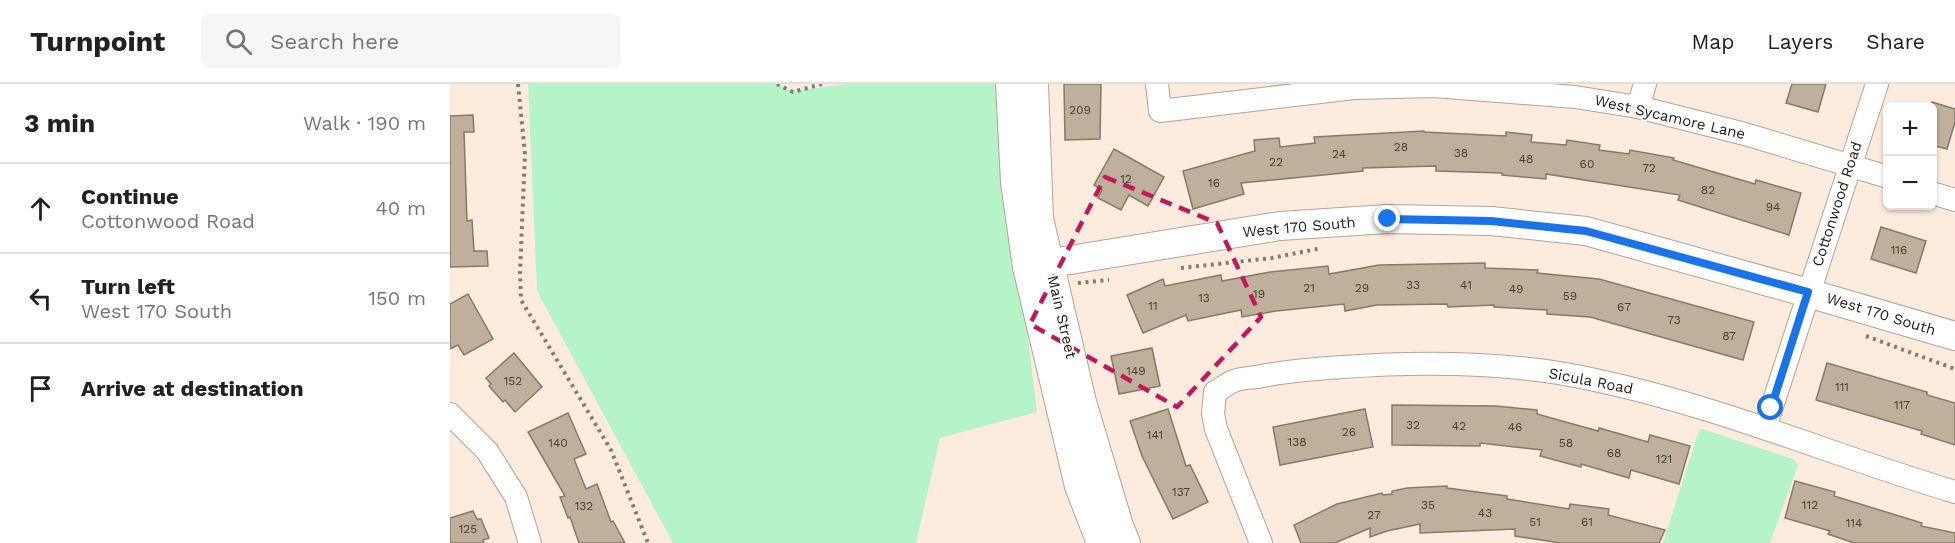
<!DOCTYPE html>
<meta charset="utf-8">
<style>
:root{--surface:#fff;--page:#f6f6f6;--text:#202124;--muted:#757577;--line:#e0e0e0}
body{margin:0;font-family:"Work Sans",sans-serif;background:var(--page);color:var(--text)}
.controls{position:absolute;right:18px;top:18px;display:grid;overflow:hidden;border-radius:9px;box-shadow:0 2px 4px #0004}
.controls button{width:54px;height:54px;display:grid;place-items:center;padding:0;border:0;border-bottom:2px solid var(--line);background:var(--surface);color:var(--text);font:30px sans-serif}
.stop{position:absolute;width:18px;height:18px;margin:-14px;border:4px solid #1a73e8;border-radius:50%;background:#fff}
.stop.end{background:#1a73e8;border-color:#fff;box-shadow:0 2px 6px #0008}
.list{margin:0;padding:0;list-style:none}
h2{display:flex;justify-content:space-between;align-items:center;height:78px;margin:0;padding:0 24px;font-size:26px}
h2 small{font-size:20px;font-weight:400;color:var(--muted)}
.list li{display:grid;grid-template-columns:39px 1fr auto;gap:18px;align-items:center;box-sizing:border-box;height:90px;padding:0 24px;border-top:2px solid var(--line)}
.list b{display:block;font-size:22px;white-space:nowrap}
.list p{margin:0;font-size:20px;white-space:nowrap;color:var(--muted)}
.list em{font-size:20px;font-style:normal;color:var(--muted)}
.icon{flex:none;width:33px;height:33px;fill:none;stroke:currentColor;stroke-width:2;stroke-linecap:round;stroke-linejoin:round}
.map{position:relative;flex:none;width:1505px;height:459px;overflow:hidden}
header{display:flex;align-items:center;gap:36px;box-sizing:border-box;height:84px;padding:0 30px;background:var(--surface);border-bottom:2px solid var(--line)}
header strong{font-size:28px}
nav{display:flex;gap:33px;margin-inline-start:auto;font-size:21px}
.search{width:420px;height:54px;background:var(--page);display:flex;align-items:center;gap:15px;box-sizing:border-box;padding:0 21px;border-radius:9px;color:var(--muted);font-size:22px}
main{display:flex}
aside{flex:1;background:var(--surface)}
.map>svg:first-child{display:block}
.green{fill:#b4f4c7}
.building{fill:#beb09a;stroke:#877a65;stroke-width:1.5}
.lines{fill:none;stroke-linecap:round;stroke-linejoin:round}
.minor-casing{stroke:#b6a291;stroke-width:24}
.tertiary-casing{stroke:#b6a291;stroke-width:30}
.path{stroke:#857a6f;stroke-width:4;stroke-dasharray:3 4.5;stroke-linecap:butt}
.minor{stroke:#fff;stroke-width:22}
.tertiary{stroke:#fff;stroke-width:28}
.route{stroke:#1a73e8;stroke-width:8}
.marked{fill:none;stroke:#c2185b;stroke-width:4.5;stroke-dasharray:12 8;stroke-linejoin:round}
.labels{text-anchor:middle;stroke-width:4.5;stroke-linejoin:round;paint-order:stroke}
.number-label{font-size:12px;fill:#484035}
.street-label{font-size:15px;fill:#211a13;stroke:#fff}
</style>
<header>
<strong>Turnpoint</strong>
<div class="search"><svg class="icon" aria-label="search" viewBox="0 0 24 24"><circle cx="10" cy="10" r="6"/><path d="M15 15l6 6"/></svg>Search here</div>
<nav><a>Map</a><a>Layers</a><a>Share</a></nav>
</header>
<main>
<aside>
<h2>3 min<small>Walk · 190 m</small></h2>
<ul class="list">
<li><svg class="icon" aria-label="ahead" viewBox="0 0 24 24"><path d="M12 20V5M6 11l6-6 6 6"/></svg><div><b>Continue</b><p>Cottonwood Road</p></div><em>40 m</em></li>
<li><svg class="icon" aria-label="left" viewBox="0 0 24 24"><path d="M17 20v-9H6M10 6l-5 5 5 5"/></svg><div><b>Turn left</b><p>West 170 South</p></div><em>150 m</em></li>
<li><svg class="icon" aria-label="arrive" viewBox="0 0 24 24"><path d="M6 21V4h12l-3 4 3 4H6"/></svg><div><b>Arrive at destination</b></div></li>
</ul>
</aside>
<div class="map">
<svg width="1505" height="459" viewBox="0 0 1505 459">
<rect width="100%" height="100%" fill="#fdecdd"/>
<g class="green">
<path d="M78,0H327L343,7L396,0H547L587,328L490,354L466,459H223L87,207Z"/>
<path d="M1253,345L1343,375L1348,381L1320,459H1213L1249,346Z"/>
</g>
<g class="building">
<path d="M614,0H651L650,55L615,56Z"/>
<path d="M1342,0H1376L1368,28L1336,19Z"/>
<path d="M1482,18L1505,25V38L1497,65L1482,61Z"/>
<path d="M23,31L24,48H14L17,137L22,136L24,167H37L38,182L0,183V32Z"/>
<path d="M974,47V48L1056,52V48L1082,51L1081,58L1116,61L1117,56L1150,61L1149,66L1179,70L1180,66L1224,74L1223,76L1305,100L1306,96L1351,109L1339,151L1228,116L1230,111L1096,90V95L1052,91V89L986,87V82L913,84V87L791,99L794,110L743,125L733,87L805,67L804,56L829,54L830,63L865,59L864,53Z"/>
<path d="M664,65L714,93L698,122L679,111L671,126L648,114L652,106L644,101Z"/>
<path d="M1431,143L1476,157L1466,189L1421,175Z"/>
<path d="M1035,179V184L1088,186L1087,189L1149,195L1304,238L1293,276L1140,233L1097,230V226L1044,223V221L998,223L997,220L927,221L895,227L894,220L826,227L792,233L791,226L738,237L736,231L693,249L677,211L713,195L715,202L771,191L772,197L820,188L878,182L879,190L929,181Z"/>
<path d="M18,210L43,255L14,271L8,261L0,265V220Z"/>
<path d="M702,264L710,302L669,310L661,272Z"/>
<path d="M64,269L92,303L65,328L55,316L53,318L39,302L41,300L36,294Z"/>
<path d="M1377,279L1477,308V311L1505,319V361L1471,350L1472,347L1366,316Z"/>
<path d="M942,321L1046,322L1087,326V330L1148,347L1149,344L1198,358L1200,351L1240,362L1229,400L1181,386L1179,394L1131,380V383L1090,372L1092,366L1030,359V362L942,361Z"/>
<path d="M718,325L736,382L740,381L758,418L723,435L692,372L680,337Z"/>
<path d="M915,325L923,363L830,381L823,343Z"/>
<path d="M118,329L136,370L124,375L136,405L147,400L161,438L163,437L175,459H129L120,433L118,434L110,413L115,412L78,348Z"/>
<path d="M1345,397L1385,408L1384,412L1472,439L1471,442L1505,449V459H1404L1378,450L1380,447L1335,434Z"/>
<path d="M997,402V404L1057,412V415L1119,425L1120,420L1159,425L1158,431L1215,446L1209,459H1111L1065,452V445L970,449V440L937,447L920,453V444L885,459H851L844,441L887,420L932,409L933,411L942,410V407L957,404Z"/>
<path d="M23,427L27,435H31L39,454L33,456L34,459H0V434Z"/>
</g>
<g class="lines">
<defs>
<g id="minor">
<path d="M707,0L710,27L904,4L984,2L1125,13L1188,23L1295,50L1438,93"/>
<path d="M1188,23L1195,0"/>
<path d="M1482,109L1505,116"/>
<path d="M0,330L37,367L66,413L80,459"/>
<path d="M1315,344L1427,0"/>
<path d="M811,459L766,345L763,330L765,308C771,305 778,299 784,297C791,294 800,294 807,293C835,287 863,285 892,283C974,277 1065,278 1145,296C1268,322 1385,372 1505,408"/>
</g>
<g id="tertiary">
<path d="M560,0L565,98L577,183L629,402L651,459"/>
<path d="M584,0L589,135L632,318L669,442L676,459"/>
<path d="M577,183L830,142L937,135L1041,137L1136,147L1358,209L1505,252"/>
</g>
</defs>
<use href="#minor" class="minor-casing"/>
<use href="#tertiary" class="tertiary-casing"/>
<g class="path">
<path d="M68,0L75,70L70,189L71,216L161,366L198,459"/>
<path d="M327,0L343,8L372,0"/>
<path d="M731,184L822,174L872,164"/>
<path d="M628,199L659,196"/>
<path d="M1416,252L1505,285"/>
</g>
<use href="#minor" class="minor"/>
<use href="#tertiary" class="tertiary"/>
</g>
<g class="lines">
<path class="route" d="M938,135L1041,137L1136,147L1358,208L1321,324"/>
</g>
<path class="marked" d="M655,93L767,139L811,233L727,323L580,240Z"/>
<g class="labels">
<g class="number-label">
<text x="630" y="30">209</text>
<text x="951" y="67">28</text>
<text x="1011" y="73">38</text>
<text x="889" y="74">24</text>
<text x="1076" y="79">48</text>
<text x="826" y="82">22</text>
<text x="1137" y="84">60</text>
<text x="1199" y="88">72</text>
<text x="676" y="99">12</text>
<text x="764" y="103">16</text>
<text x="1258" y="110">82</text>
<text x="1323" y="127">94</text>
<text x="1449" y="170">116</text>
<text x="963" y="205">33</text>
<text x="1016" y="205">41</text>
<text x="859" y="208">21</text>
<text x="912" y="208">29</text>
<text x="1066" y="209">49</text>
<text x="809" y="214">19</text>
<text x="1120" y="216">59</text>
<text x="754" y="218">13</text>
<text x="703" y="226">11</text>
<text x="1174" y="227">67</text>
<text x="1224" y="240">73</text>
<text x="1279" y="256">87</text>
<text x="686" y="291">149</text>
<text x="63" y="301">152</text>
<text x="1392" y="307">111</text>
<text x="1452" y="325">117</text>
<text x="963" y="345">32</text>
<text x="1009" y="346">42</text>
<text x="1065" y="347">46</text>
<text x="899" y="352">26</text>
<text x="705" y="355">141</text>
<text x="847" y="362">138</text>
<text x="108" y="363">140</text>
<text x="1116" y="363">58</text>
<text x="1164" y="373">68</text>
<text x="1214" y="379">121</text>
<text x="731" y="412">137</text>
<text x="978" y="425">35</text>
<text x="1360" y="425">112</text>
<text x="134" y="426">132</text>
<text x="1035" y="433">43</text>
<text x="924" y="435">27</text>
<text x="1085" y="442">51</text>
<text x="1137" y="442">61</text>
<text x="1404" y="443">114</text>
<text x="18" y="449">125</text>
</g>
<g class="street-label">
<text transform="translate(1220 33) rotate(13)" y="5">West Sycamore Lane</text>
<text transform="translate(1387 120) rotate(-72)" y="5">Cottonwood Road</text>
<text transform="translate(849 143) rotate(-5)" y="5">West 170 South</text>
<text transform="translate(1431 230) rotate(17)" y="5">West 170 South</text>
<text transform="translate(612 233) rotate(77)" y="5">Main Street</text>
<text transform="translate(1141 297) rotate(11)" y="5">Sicula Road</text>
</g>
</g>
</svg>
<div class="controls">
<button>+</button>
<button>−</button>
</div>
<div class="stop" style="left:1321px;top:324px"></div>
<div class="stop end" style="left:938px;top:135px"></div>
</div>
</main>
